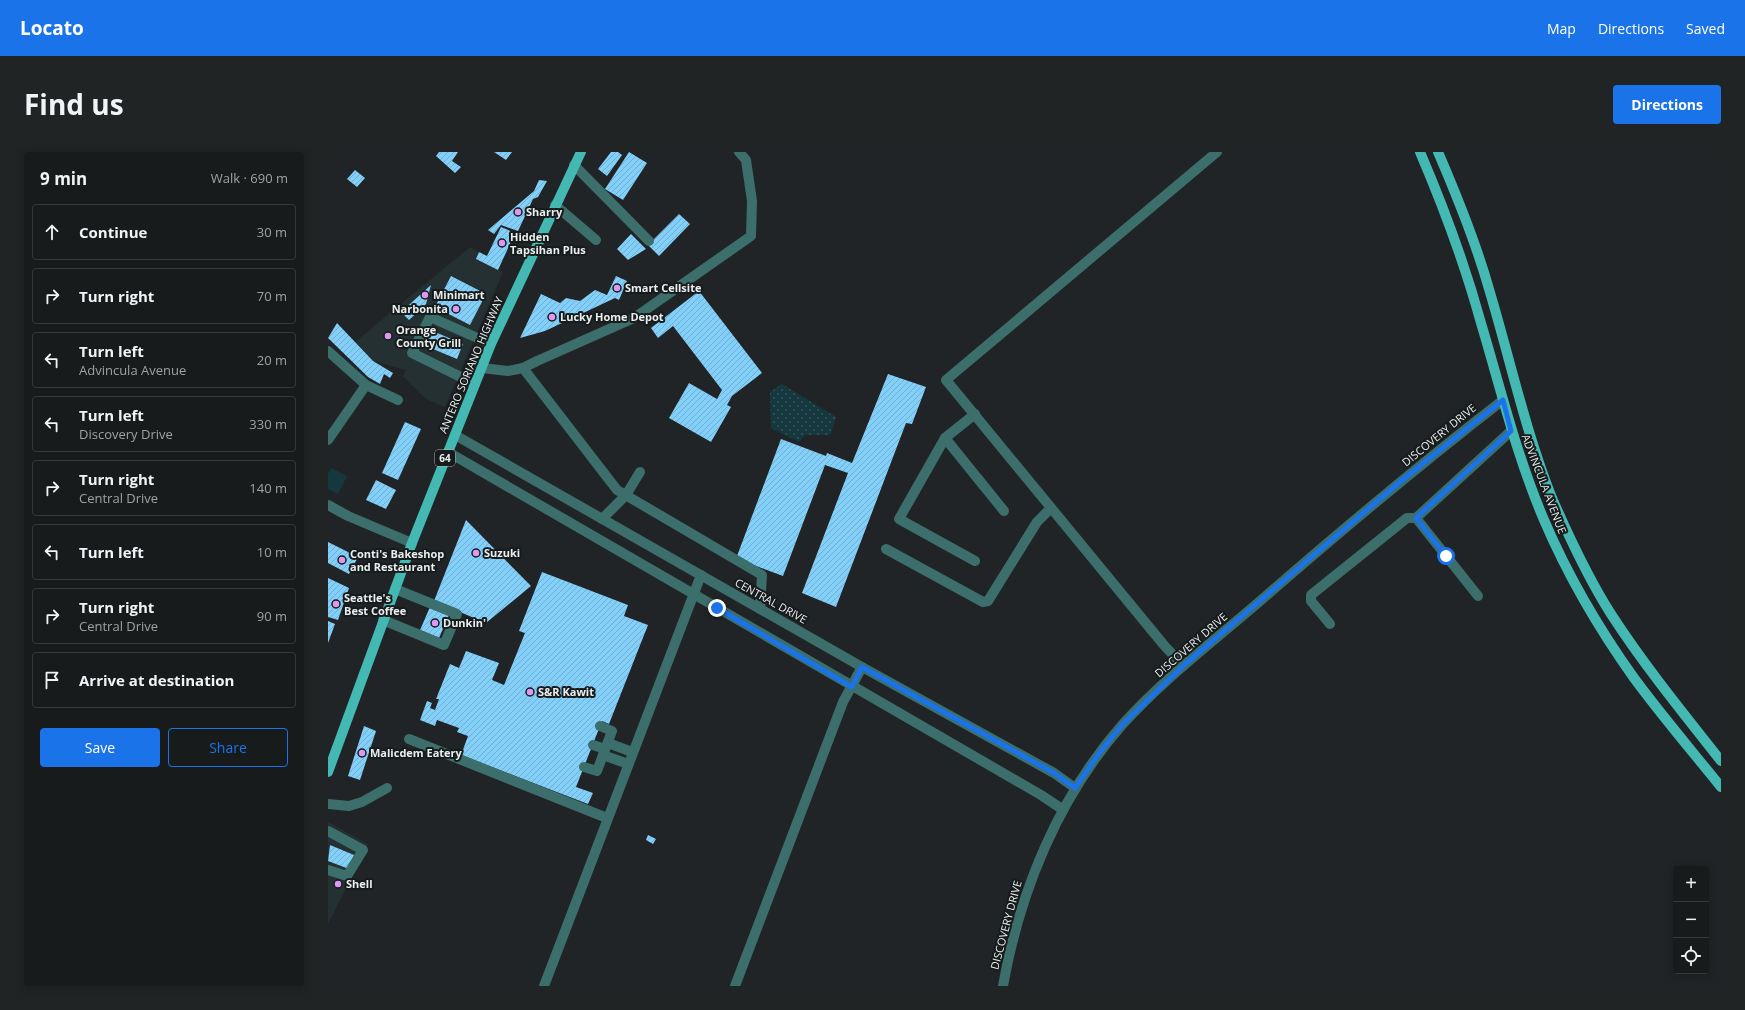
<!DOCTYPE html>
<meta charset="utf-8">
<style>
:root{--surface:#181b1c;--page:#212425;--text:#f1f3f6;--muted:#9fa1a3;--line:#36393b;--accent:#1a73e8}
body{margin:0;font-family:"Open Sans",sans-serif;background:var(--page);color:var(--text)}
.controls{position:absolute;right:12px;bottom:12px;display:grid;overflow:hidden;border-radius:4px;box-shadow:0 2px 10px #0003}
.controls button{width:36px;height:36px;display:grid;place-items:center;padding:0;border:0;border-bottom:1px solid var(--line);background:var(--surface);color:var(--text);font:20px sans-serif}
.stop{position:absolute;width:12px;height:12px;margin:-9px;border:3px solid #1a73e8;border-radius:50%;background:#fff}
.stop.end{background:#1a73e8;border-color:#fff;box-shadow:0 1px 4px #0008}
.list{margin:0;padding:0;list-style:none}
h2{display:flex;justify-content:space-between;align-items:center;height:52px;margin:0;padding:0 16px;font-size:17px}
h2 small{font-size:13px;font-weight:400;color:var(--muted)}
.list li{display:grid;grid-template-columns:26px 1fr auto;gap:12px;align-items:center;box-sizing:border-box;height:56px;margin:0 8px 8px;padding:0 8px;border:1px solid var(--line);border-radius:4px}
.list b{display:block;font-size:15px;white-space:nowrap}
.list p{margin:0;font-size:13px;white-space:nowrap;color:var(--muted)}
.list em{font-size:13px;font-style:normal;color:var(--muted)}
.actions{display:flex;gap:8px;padding:12px 16px}
.actions a{flex:1;padding:9px 0;border:1px solid var(--accent);border-radius:4px;text-align:center;font-size:14px;color:var(--accent)}
.actions .main{background:var(--accent);color:#fff}
.icon{flex:none;width:22px;height:22px;fill:none;stroke:currentColor;stroke-width:2;stroke-linecap:round;stroke-linejoin:round}
.map{position:relative;flex:none;width:1393px;height:834px;overflow:hidden;border-radius:4px}
header{display:flex;align-items:center;gap:24px;box-sizing:border-box;height:56px;padding:0 20px;background:var(--accent);color:#fff}
header strong{font-size:19px}
nav{display:flex;gap:22px;margin-inline-start:auto;font-size:14px}
.intro{display:flex;align-items:center;justify-content:space-between;box-sizing:border-box;height:96px;padding:0 24px}
h1{margin:0;font-size:28px}
.button{padding:10px 18px;border-radius:4px;background:var(--accent);color:#fff;font-size:14px;font-weight:700}
main{display:flex;gap:24px;padding:0 24px}
aside{flex:1;background:var(--surface);border-radius:4px;box-shadow:0 2px 10px #0003}
.map>svg:first-child{display:block}
.built{fill:#243032}
.park{fill:url(#park-dots)}
.pitch{fill:#15383f}
.building{fill:url(#building-hatch)}
.lines{fill:none;stroke-linecap:round;stroke-linejoin:round}
.minor{stroke:#3c6e6b;stroke-width:10}
.major{stroke:#44b8b3;stroke-width:10}
.route{stroke:#1a73e8;stroke-width:5}
.poi-dot{fill:#df98f2;stroke:#161b1c;stroke-width:1.5}
.labels{text-anchor:middle;stroke-width:4;stroke-linejoin:round;paint-order:stroke}
.shield{fill:#161b1c;stroke:#abafb0;stroke-width:1}
.shield-label{font-size:10px;font-weight:bold;fill:#ebeeef}
.poi-label{font-size:11px;font-weight:bold;fill:#ebeeef;stroke:#161b1c;text-anchor:start}
.street-label{font-size:11px;fill:#ebeeef;stroke:#161b1c}
</style>
<header>
<strong>Locato</strong>
<nav><a>Map</a><a>Directions</a><a>Saved</a></nav>
</header>
<div class="intro"><h1>Find us</h1><a class="button">Directions</a></div>
<main>
<aside>
<h2>9 min<small>Walk · 690 m</small></h2>
<ul class="list">
<li><svg class="icon" aria-label="ahead" viewBox="0 0 24 24"><path d="M12 20V5M6 11l6-6 6 6"/></svg><div><b>Continue</b></div><em>30 m</em></li>
<li><svg class="icon" aria-label="right" viewBox="0 0 24 24"><path d="M7 20v-9h11M14 6l5 5-5 5"/></svg><div><b>Turn right</b></div><em>70 m</em></li>
<li><svg class="icon" aria-label="left" viewBox="0 0 24 24"><path d="M17 20v-9H6M10 6l-5 5 5 5"/></svg><div><b>Turn left</b><p>Advincula Avenue</p></div><em>20 m</em></li>
<li><svg class="icon" aria-label="left" viewBox="0 0 24 24"><path d="M17 20v-9H6M10 6l-5 5 5 5"/></svg><div><b>Turn left</b><p>Discovery Drive</p></div><em>330 m</em></li>
<li><svg class="icon" aria-label="right" viewBox="0 0 24 24"><path d="M7 20v-9h11M14 6l5 5-5 5"/></svg><div><b>Turn right</b><p>Central Drive</p></div><em>140 m</em></li>
<li><svg class="icon" aria-label="left" viewBox="0 0 24 24"><path d="M17 20v-9H6M10 6l-5 5 5 5"/></svg><div><b>Turn left</b></div><em>10 m</em></li>
<li><svg class="icon" aria-label="right" viewBox="0 0 24 24"><path d="M7 20v-9h11M14 6l5 5-5 5"/></svg><div><b>Turn right</b><p>Central Drive</p></div><em>90 m</em></li>
<li><svg class="icon" aria-label="arrive" viewBox="0 0 24 24"><path d="M6 21V4h12l-3 4 3 4H6"/></svg><div><b>Arrive at destination</b></div></li>
</ul>
<div class="actions"><a class="main">Save</a><a>Share</a></div>
</aside>
<div class="map">
<svg width="1393" height="834" viewBox="0 0 1393 834">
<defs>
<pattern id="park-dots" width="8" height="8" patternUnits="userSpaceOnUse"><rect width="8" height="8" fill="#15383f"/><path d="M2 2h.1M6 6h.1" fill="none" stroke="#37555b" stroke-width="1.8" stroke-linecap="round"/></pattern>
<pattern id="building-hatch" width="6" height="6" patternUnits="userSpaceOnUse"><rect width="6" height="6" fill="#82d0fa"/><path d="M-1 1l2-2M0 6l6-6M5 7l2-2" fill="none" stroke="#73aece"/></pattern>
</defs>
<rect width="100%" height="100%" fill="#202426"/>
<g class="built">
<path d="M142,95L151,100L148,108L175,120L117,255L98,247L75,224L78,218L45,209L27,190Z"/>
<path d="M0,670L40,692L0,772Z"/>
</g>
<path class="park" d="M454,232L508,265L502,283H477L471,290L443,276L442,240Z"/>
<path class="pitch" d="M3,316L19,324L10,342L0,337V322Z"/>
<g class="building">
<path d="M111,0H130L124,9L133,15L127,21L108,4Z"/>
<path d="M166,0H184L178,8Z"/>
<path d="M283,0H290L294,3L279,24L270,17Z"/>
<path d="M301,0L319,11L295,48L277,37Z"/>
<path d="M27,18L37,26L29,35L19,27Z"/>
<path d="M211,28L219,29L210,45L205,47L190,79L173,73L166,82L160,78L206,39Z"/>
<path d="M351,62L362,72L331,104L320,93Z"/>
<path d="M173,75L187,81L170,118L148,107L151,100L159,104Z"/>
<path d="M303,82L318,97L300,108L289,97Z"/>
<path d="M123,124L158,142L142,173L107,155Z"/>
<path d="M288,124L299,129L291,148L287,146L217,179L192,186L213,142L232,151L238,146L252,149L267,138L279,143Z"/>
<path d="M103,133L98,152L81,168L73,160Z"/>
<path d="M371,139L434,221L404,244L399,253L403,255L383,290L341,266L361,231L389,247L394,238L345,174L330,186L323,176Z"/>
<path d="M9,171L45,209L65,221L62,226L56,222L52,232L40,225L0,186Z"/>
<path d="M100,177L135,192L129,207L93,192Z"/>
<path d="M560,222L598,235L584,272L578,271L508,455L474,441L520,321L497,313L455,424L423,412L409,404L453,287L498,304L499,301L524,311Z"/>
<path d="M77,270L93,277L70,328L54,321Z"/>
<path d="M48,328L68,338L58,357L38,348Z"/>
<path d="M138,368L203,434L158,471L106,449Z"/>
<path d="M0,390L30,405L21,422L0,411Z"/>
<path d="M214,420L300,453L296,464L320,473L281,572L274,569L248,635L265,641L260,652L133,603L140,584L129,580L131,576L109,568L107,574L92,568L99,549L104,551L102,556L107,558L111,547H108L122,512L131,516L138,499L171,511L164,528L176,533L197,481L191,479Z"/>
<path d="M0,426L21,436L10,468L0,465Z"/>
<path d="M102,455L121,463L111,486L92,478Z"/>
<path d="M0,469L7,472L0,491Z"/>
<path d="M36,574L48,579L32,628L20,624Z"/>
<path d="M320,683L328,687L325,692L318,688Z"/>
<path d="M2,693L26,703L21,717L0,709Z"/>
</g>
<g class="lines">
<g class="minor">
<path d="M411,0L418,8L424,49L423,84L306,166L209,209L195,216L289,338L434,423L432,457"/>
<path d="M246,13L321,89"/>
<path d="M227,53L268,88"/>
<path d="M0,199L38,233L70,248"/>
<path d="M154,216L180,219L195,216"/>
<path d="M147,232L84,201L102,165L163,192"/>
<path d="M647,262L617,286L571,367L647,409"/>
<path d="M127,283L534,515L726,621L747,636"/>
<path d="M617,286L676,359"/>
<path d="M0,288L38,233"/>
<path d="M120,300L713,643L734,657"/>
<path d="M0,353L20,364L84,391"/>
<path d="M1088,366L1183,279"/>
<path d="M274,367L298,343L312,320"/>
<path d="M558,397L655,450L660,449L709,370L723,356"/>
<path d="M55,468L116,493L129,462L67,437"/>
<path d="M1002,472L983,449V443L1079,366H1088L1150,444"/>
<path d="M855,514L835,492L618,228L889,0"/>
<path d="M81,587L279,666"/>
<path d="M280,591L304,600"/>
<path d="M265,593L277,597"/>
<path d="M275,603L300,612"/>
<path d="M256,615L269,619L284,579L272,574"/>
<path d="M0,652L21,654L34,650L59,636"/>
<path d="M0,679L35,698L19,724L0,718"/>
<path d="M216,834L373,423"/>
<path d="M407,834L515,550L534,515"/>
<path d="M675,834C692,739 730,646 794,573C837,525 890,486 939,443C1016,376 1094,311 1175,248"/>
</g>
<g class="major">
<path d="M1092,0C1116,56 1137,113 1153,171C1173,238 1189,305 1216,368C1240,424 1271,477 1306,526C1334,564 1364,599 1393,635"/>
<path d="M1110,0C1129,44 1148,91 1161,137C1182,207 1197,278 1224,346C1241,385 1260,426 1283,462C1316,513 1355,561 1393,609"/>
<path d="M0,620L84,391L163,192L253,0"/>
</g>
</g>
<g class="lines">
<path class="route" d="M389,456L524,535L534,515L726,621L747,636L772,600L795,572L855,514L1073,329L1175,248L1183,279L1088,366L1118,404"/>
</g>
<g class="poi-dot">
<circle cx="190" cy="60" r="4"/>
<circle cx="174" cy="91" r="4"/>
<circle cx="289" cy="136" r="4"/>
<circle cx="97" cy="143" r="4"/>
<circle cx="128" cy="157" r="4"/>
<circle cx="224" cy="165" r="4"/>
<circle cx="60" cy="184" r="4"/>
<circle cx="148" cy="401" r="4"/>
<circle cx="14" cy="408" r="4"/>
<circle cx="8" cy="452" r="4"/>
<circle cx="107" cy="471" r="4"/>
<circle cx="202" cy="540" r="4"/>
<circle cx="34" cy="601" r="4"/>
<circle cx="10" cy="732" r="4"/>
</g>
<g class="labels">
<rect class="shield" x="107" y="298" width="20" height="16" rx="3"/>
<g class="shield-label">
<text x="117" y="310">64</text>
</g>
<g class="poi-label">
<text x="198" y="64">Sharry</text>
<text x="182" y="89">Hidden<tspan x="182" dy="13">Tapsihan Plus</tspan></text>
<text x="297" y="140">Smart Cellsite</text>
<text x="105" y="147">Minimart</text>
<text x="120" y="161" text-anchor="end">Narbonita</text>
<text x="232" y="169">Lucky Home Depot</text>
<text x="68" y="182">Orange<tspan x="68" dy="13">County Grill</tspan></text>
<text x="156" y="405">Suzuki</text>
<text x="22" y="406">Conti's Bakeshop<tspan x="22" dy="13">and Restaurant</tspan></text>
<text x="16" y="450">Seattle's<tspan x="16" dy="13">Best Coffee</tspan></text>
<text x="115" y="475">Dunkin'</text>
<text x="210" y="544">S&amp;R Kawit</text>
<text x="42" y="605">Malicdem Eatery</text>
<text x="18" y="736">Shell</text>
</g>
<g class="street-label">
<text transform="translate(143 213) rotate(-67)" y="4">ANTERO SORIANO HIGHWAY</text>
<text transform="translate(1111 283) rotate(-39)" y="4">DISCOVERY DRIVE</text>
<text transform="translate(1216 332) rotate(69)" y="4">ADVINCULA AVENUE</text>
<text transform="translate(443 449) rotate(29)" y="4">CENTRAL DRIVE</text>
<text transform="translate(863 493) rotate(-41)" y="4">DISCOVERY DRIVE</text>
<text transform="translate(678 773) rotate(-75)" y="4">DISCOVERY DRIVE</text>
</g>
</g>
</svg>
<div class="controls">
<button>+</button>
<button>−</button>
<button><svg class="icon" aria-label="locate" viewBox="0 0 24 24"><circle cx="12" cy="12" r="6"/><path d="M12 2v4M12 18v4M2 12h4M18 12h4"/></svg></button>
</div>
<div class="stop" style="left:1118px;top:404px"></div>
<div class="stop end" style="left:389px;top:456px"></div>
</div>
</main>
